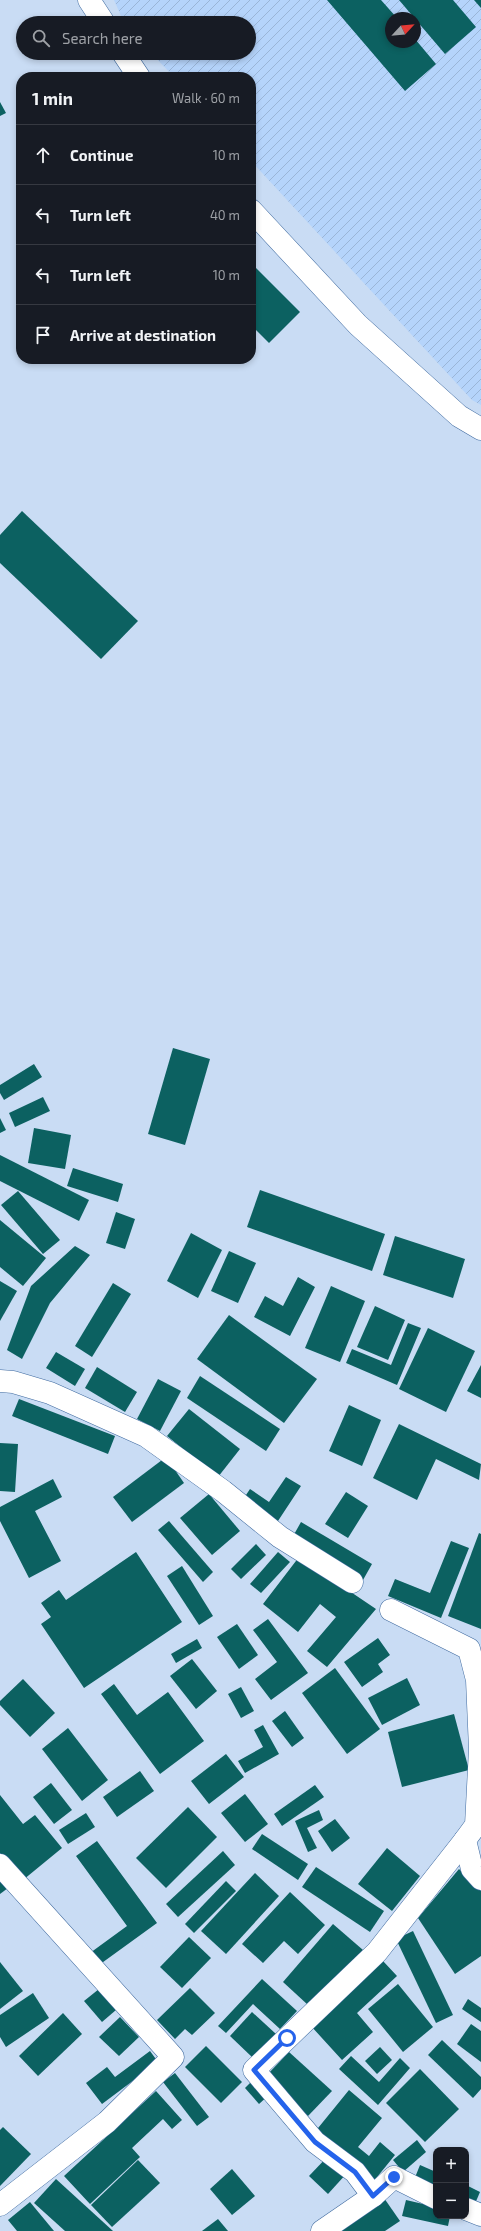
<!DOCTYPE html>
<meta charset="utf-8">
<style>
:root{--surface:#171b24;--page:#242831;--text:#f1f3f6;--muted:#9ea1a6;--line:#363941}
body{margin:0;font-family:"Exo 2",sans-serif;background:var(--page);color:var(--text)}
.controls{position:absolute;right:12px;bottom:12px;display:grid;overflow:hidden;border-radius:8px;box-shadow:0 2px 6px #0003}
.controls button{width:36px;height:36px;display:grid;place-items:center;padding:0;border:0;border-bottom:1px solid var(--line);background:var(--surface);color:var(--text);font:20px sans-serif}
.compass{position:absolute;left:385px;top:12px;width:36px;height:36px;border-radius:50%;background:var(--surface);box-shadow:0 2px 6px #0003;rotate:64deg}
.stop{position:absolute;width:12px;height:12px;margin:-9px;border:3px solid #2563eb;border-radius:50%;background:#fff}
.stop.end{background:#2563eb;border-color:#fff;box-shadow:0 1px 4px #0008}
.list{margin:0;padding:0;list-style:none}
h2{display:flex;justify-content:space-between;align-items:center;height:52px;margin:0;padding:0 16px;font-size:17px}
h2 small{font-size:13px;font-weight:400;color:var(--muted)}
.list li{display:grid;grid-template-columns:26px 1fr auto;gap:12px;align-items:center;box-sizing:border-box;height:60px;padding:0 16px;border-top:1px solid var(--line)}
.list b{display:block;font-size:15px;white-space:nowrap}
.list em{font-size:13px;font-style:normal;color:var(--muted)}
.icon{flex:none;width:22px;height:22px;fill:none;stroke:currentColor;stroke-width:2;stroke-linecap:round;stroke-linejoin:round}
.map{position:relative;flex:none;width:481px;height:2231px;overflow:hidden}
.search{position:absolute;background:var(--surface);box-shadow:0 2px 6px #0003;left:16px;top:16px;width:240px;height:44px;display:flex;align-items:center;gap:10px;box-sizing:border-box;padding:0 14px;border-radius:22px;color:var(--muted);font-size:15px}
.panel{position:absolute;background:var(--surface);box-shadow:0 2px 6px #0003;left:16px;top:72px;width:240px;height:292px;border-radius:16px}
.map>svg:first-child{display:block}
.industrial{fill:url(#industrial-furrows);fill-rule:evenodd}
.building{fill:#0c6161}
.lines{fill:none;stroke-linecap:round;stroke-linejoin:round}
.minor-casing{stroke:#406ba0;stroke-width:23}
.minor{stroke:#fff;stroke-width:22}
.route{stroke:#2563eb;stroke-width:5}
</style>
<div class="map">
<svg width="481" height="2231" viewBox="0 0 481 2231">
<defs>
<pattern id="industrial-furrows" width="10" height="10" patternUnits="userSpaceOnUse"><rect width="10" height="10" fill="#b5d4fb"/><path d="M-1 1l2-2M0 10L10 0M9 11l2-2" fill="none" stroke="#9ab5d7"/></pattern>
</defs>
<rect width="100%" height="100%" fill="#c9dcf4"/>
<path class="industrial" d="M114,0H481V405L472,400L251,161V77H174L151,53H249V23H124ZM391,18H415V42H391Z"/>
<g class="building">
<path d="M327,0H381L397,18H391V42H415V39L436,64L405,91Z"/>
<path d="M399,0H453L476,27L445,54Z"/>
<path d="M474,0H481V8Z"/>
<path d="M0,102L6,113L0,116Z"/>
<path d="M251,263L300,312L269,343L251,325Z"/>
<path d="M22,511L138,621L101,659L0,563V535Z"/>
<path d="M173,1048L210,1059L185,1145L148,1134Z"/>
<path d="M34,1064L42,1077L4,1100L0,1093V1085Z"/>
<path d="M43,1097L50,1111L15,1127L9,1113Z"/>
<path d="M0,1118L6,1130L0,1133Z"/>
<path d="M34,1128L71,1135L65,1169L28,1163Z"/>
<path d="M0,1155L89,1200L79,1221L0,1181Z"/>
<path d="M73,1168L123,1184L118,1202L67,1186Z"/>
<path d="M260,1190L385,1234L372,1271L247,1227Z"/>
<path d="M18,1191L60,1240L43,1254L1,1205Z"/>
<path d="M116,1212L135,1219L125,1249L106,1243Z"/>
<path d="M0,1220L46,1258L23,1286L0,1267Z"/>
<path d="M191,1233L222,1250L198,1298L167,1281Z"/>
<path d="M395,1236L465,1259L453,1298L383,1275Z"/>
<path d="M75,1246L90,1255L50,1303L22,1359L7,1350L31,1286Z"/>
<path d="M229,1251L256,1263L238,1303L211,1291Z"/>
<path d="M298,1277L315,1287L290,1336L254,1317L265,1296L283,1306Z"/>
<path d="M0,1281L17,1291L0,1321Z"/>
<path d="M113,1283L131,1294L92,1357L75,1346Z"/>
<path d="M331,1286L365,1301L340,1362L305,1348Z"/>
<path d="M375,1306L405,1320L388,1360L357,1347Z"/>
<path d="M229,1315L317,1379L284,1423L197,1359Z"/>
<path d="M408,1323L421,1328L397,1385L346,1363L352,1349L391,1365Z"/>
<path d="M428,1328L475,1351L446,1412L399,1389Z"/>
<path d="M56,1352L85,1369L75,1386L46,1368Z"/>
<path d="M481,1365V1398L467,1391Z"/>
<path d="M97,1367L137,1392L125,1412L85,1388Z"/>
<path d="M200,1376L280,1429L266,1451L187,1398Z"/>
<path d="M158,1379L181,1391L160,1431L137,1419Z"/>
<path d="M19,1399L115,1436L108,1454L12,1416Z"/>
<path d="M349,1405L381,1420L362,1466L329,1451Z"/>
<path d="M189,1409L240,1449L218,1477L167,1436Z"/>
<path d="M399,1424L481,1464L479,1480L436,1459L417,1500L373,1478Z"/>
<path d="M0,1443L18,1444L15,1492L0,1491Z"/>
<path d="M166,1457L184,1483L132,1522L113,1497Z"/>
<path d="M286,1477L301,1486L276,1524L242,1501L250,1489L269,1502Z"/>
<path d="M53,1479L62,1497L35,1511L61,1561L29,1578L0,1521V1507Z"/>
<path d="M346,1492L368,1506L348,1538L325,1524Z"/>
<path d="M209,1494L240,1531L212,1555L180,1518Z"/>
<path d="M169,1521L213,1572L203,1582L158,1530Z"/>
<path d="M301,1522L372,1564L363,1580L292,1538Z"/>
<path d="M479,1533L481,1534V1629L448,1616Z"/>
<path d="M451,1541L469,1548L441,1618L388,1596L395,1579L430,1593Z"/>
<path d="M256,1544L266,1555L241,1579L231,1569Z"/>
<path d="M136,1552L182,1622L84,1688L41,1624L51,1617L41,1603L59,1590L66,1600Z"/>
<path d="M278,1552L290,1562L261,1593L250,1584Z"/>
<path d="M299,1557L376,1609L327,1667L307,1651L336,1617L320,1604L298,1632L263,1604Z"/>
<path d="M182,1566L213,1616L199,1625L167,1576Z"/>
<path d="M268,1619L308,1673L271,1700L255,1679L277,1662L253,1630Z"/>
<path d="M237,1624L258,1655L239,1669L217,1637Z"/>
<path d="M378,1638L390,1655L378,1664L383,1672L362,1687L344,1662Z"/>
<path d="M197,1639L202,1648L176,1663L171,1654Z"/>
<path d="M192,1659L217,1691L196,1709L170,1676Z"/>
<path d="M335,1668L380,1729L347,1754L302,1693Z"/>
<path d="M407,1678L420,1705L382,1725L368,1698Z"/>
<path d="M23,1679L55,1713L30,1737L0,1705V1701Z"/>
<path d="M114,1684L137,1715L168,1692L204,1741L160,1774L101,1694Z"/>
<path d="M241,1687L254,1711L241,1718L228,1694Z"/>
<path d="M285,1711L304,1738L292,1747L272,1721Z"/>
<path d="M454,1714L469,1770L402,1787L388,1732Z"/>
<path d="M263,1725L279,1754L245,1773L238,1761L263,1747L254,1730Z"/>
<path d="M68,1728L108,1780L82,1801L42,1749Z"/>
<path d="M226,1754L244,1777L209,1804L191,1781Z"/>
<path d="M140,1771L154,1791L117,1817L103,1797Z"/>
<path d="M51,1783L72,1810L54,1824L33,1797Z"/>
<path d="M315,1785L324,1797L282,1826L274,1814Z"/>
<path d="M245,1794L268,1824L245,1842L221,1813Z"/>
<path d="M0,1795L23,1824L35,1815L62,1848L23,1880L0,1853Z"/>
<path d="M188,1807L217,1837L166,1888L136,1858Z"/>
<path d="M319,1810L323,1820L307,1828L317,1848L308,1852L295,1821Z"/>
<path d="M86,1813L95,1827L68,1844L59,1830Z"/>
<path d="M335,1819L350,1838L332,1852L318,1831Z"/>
<path d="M262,1834L308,1864L298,1880L252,1849Z"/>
<path d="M97,1841L157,1923L99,1965L90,1953L127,1926L76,1856Z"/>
<path d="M387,1848L420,1876L392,1911L358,1884Z"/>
<path d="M223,1851L235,1865L178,1917L166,1904Z"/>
<path d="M316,1867L384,1911L370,1932L302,1887Z"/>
<path d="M459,1869L481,1891V1956L455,1974L418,1918Z"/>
<path d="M255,1873L279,1896L226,1954L201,1931Z"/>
<path d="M0,1876L8,1888L0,1894Z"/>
<path d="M226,1881L236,1891L194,1933L185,1924Z"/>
<path d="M290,1892L325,1925L298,1954L284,1941L263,1963L242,1944Z"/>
<path d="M333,1924L363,1950L308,2005L283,1982Z"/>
<path d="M413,1931L453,2015L436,2023L396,1939Z"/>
<path d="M189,1937L211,1958L182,1988L160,1967Z"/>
<path d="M383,1961L397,1976L357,2013L373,2032L342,2060L311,2026Z"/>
<path d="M0,1962L23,1991L0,2009Z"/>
<path d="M262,1979L297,2011L280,2029L253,2004L226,2033L218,2026Z"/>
<path d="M398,1984L433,2027L403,2052L368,2009Z"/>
<path d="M190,1988L215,2013L192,2035L185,2029L175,2039L157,2020Z"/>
<path d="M99,1989L116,2010L102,2022L84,2001Z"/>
<path d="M33,1993L49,2018L6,2047L0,2037V2015Z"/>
<path d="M468,1999L481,2008V2022L462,2009Z"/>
<path d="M252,2012L276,2034L253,2058L230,2036Z"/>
<path d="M63,2013L82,2034L38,2076L19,2056Z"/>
<path d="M120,2017L139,2037L119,2056L99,2037Z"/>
<path d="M471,2024L481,2031V2062L457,2044Z"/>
<path d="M442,2040L481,2077V2089L473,2098L428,2055Z"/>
<path d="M206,2046L242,2082L221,2103L185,2067Z"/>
<path d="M380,2047L392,2060L377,2074L365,2061Z"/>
<path d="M150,2051L158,2062L102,2104L86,2083L107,2067L115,2077Z"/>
<path d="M289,2052L332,2091L308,2116L266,2076Z"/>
<path d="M351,2056L379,2082L400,2058L410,2068L378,2105L339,2069Z"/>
<path d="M420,2069L459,2109L425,2142L386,2103Z"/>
<path d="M175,2073L209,2117L197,2126L163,2082Z"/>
<path d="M254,2079L269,2095L259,2104L245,2088Z"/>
<path d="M349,2090L382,2118L358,2147L369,2156L380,2142L395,2155L373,2182L314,2133Z"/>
<path d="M156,2091L182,2120L172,2129L163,2119L132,2148L140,2157L90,2204L64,2176Z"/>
<path d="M3,2127L31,2154L0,2186V2130Z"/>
<path d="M417,2140L426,2152L403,2172L393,2160Z"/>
<path d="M329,2155L347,2173L328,2194L309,2176Z"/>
<path d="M138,2160L160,2183L112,2227L91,2205Z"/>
<path d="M420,2165L436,2172V2190L414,2180Z"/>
<path d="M232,2169L255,2196L232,2215L210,2189Z"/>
<path d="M56,2179L113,2231H65L34,2203Z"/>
<path d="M466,2185L480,2192L474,2206L466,2203Z"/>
<path d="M384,2198L400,2221L385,2231H334Z"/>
<path d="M406,2200L436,2207V2216H450L448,2226L402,2216Z"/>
<path d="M30,2202L54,2231H17L8,2220Z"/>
<path d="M218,2219L228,2231H202Z"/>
</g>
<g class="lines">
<defs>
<g id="minor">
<path d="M89,0L104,23"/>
<path d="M123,53L139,77"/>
<path d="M251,210L358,325L459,416L481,429"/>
<path d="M0,1381L13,1382L50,1393L146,1436L223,1491L280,1537L352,1582"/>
<path d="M391,1610L469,1649L477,1680L480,1749L476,1825L465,1840L472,1869L481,1879"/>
<path d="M0,1865L173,2057L107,2122L0,2205"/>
<path d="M436,2198L394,2177L373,2196L355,2172L315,2142L254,2070L377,1952L465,1840"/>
<path d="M466,2209L481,2215"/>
<path d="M322,2231L373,2196"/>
</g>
</defs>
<use href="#minor" class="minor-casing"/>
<use href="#minor" class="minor"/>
</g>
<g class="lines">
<path class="route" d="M287,2038L254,2070L315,2142L355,2172L373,2196L394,2177"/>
</g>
</svg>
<div class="controls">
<button>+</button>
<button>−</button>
</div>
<svg class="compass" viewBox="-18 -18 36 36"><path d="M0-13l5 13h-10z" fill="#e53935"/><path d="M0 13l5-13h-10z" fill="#9ea1a6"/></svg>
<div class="stop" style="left:287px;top:2038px"></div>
<div class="stop end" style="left:394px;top:2177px"></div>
<div class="search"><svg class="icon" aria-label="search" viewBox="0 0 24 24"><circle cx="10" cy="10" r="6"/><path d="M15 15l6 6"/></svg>Search here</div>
<section class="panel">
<h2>1 min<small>Walk · 60 m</small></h2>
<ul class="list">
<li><svg class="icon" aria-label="ahead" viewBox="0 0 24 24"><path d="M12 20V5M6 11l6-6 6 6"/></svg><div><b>Continue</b></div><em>10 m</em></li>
<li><svg class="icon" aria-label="left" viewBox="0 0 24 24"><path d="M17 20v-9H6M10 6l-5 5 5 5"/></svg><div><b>Turn left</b></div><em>40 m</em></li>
<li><svg class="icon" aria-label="left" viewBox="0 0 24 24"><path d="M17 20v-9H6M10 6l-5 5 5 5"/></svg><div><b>Turn left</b></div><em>10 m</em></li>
<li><svg class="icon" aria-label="arrive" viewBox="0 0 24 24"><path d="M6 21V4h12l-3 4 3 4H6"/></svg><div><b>Arrive at destination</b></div></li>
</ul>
</section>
</div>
